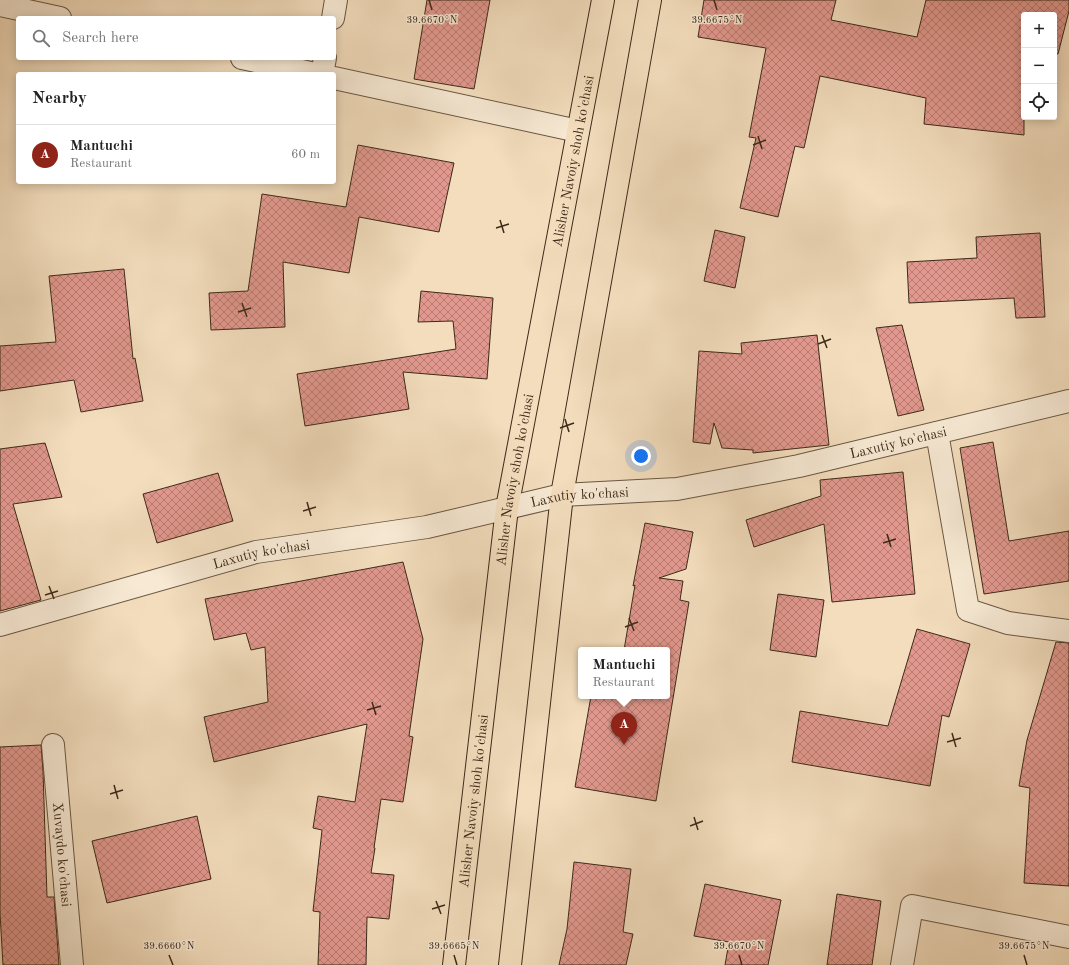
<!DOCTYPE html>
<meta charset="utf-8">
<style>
:root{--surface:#fff;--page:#f2f2f2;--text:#222;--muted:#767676;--line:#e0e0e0;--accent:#8f2418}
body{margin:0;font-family:"Old Standard TT",serif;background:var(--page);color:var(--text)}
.controls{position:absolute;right:12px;top:12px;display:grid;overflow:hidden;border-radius:4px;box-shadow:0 2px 10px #0003}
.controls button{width:36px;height:36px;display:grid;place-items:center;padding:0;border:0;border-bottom:1px solid var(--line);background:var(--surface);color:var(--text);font:20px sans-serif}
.you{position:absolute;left:641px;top:456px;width:14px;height:14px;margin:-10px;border:3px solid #fff;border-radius:50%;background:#1a73e8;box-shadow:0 0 0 6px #1a73e833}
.badge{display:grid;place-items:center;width:26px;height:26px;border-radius:50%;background:var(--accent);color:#fff;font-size:13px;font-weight:700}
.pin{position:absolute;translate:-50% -33px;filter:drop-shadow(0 1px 2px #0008)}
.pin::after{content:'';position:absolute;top:21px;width:14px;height:12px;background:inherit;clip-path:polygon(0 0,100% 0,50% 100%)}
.popup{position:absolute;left:578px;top:647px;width:92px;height:52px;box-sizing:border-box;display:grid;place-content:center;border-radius:4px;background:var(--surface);filter:drop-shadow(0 1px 3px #0005);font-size:13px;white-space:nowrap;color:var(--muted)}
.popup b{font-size:15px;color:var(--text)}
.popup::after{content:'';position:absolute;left:50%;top:100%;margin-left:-8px;border:8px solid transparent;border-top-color:var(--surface)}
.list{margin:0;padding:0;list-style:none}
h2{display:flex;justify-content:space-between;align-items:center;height:52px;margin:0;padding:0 16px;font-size:17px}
h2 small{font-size:13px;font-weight:400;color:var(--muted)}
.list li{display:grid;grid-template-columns:26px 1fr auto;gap:12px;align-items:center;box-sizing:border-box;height:60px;padding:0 16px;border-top:1px solid var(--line)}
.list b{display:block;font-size:15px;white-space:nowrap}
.list p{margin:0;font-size:13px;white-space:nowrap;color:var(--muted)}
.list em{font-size:13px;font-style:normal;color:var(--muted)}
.icon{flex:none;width:22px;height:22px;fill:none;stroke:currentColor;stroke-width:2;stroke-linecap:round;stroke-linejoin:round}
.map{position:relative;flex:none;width:1069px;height:965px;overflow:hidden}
.search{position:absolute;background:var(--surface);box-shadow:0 2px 10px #0003;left:16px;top:16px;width:320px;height:44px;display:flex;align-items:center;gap:10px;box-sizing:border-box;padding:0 14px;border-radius:4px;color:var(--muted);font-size:15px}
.panel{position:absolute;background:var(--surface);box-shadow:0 2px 10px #0003;left:16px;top:72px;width:320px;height:112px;border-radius:4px}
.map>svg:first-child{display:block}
.building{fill:url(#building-cross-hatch);stroke:#3d2a19}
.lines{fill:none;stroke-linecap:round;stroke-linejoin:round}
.minor-casing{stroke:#6a5742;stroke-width:24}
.major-casing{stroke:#3d2a19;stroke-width:24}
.minor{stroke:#f7e9d4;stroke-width:22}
.major{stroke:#f3ddbd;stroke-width:22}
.ticks{fill:none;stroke:#3d2a19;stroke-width:1.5}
.labels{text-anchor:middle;stroke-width:3;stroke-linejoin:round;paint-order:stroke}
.street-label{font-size:14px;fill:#3d2a19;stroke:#f7e9d4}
.ticks-label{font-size:10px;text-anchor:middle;fill:#3d2a19;stroke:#f7e9d4;stroke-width:3;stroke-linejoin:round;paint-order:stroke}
</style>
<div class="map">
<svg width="1069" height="965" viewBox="0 0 1069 965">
<defs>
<pattern id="building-cross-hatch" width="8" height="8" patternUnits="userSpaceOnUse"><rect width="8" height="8" fill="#e2988e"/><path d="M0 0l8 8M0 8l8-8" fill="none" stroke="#b87c73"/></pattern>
</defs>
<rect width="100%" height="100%" fill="#f3ddbd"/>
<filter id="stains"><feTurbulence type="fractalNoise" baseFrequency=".005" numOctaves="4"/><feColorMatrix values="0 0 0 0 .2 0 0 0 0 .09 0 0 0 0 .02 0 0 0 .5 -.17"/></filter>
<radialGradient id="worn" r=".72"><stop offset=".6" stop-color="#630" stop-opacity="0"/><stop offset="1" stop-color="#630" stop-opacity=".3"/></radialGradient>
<g class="building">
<path d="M427,0H490L474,89L414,79Z"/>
<path d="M704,0H836L831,20L917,37L926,0H1069V11L1058,54L1054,53V15H1024V135L924,124L926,98L820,76L804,148L795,146L778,217L740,208L756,138L749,137L766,48L698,37Z"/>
<path d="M358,145L454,163L439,232L359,217L349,273L283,262L285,327L211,330L209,293L248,291L262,194L346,207Z"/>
<path d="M715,230L745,237L735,288L704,281Z"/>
<path d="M1040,233L1045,317L1016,318L1014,298L909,303L907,262L977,258L976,237Z"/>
<path d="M124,269L133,359L135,358L143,401L81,412L74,380L0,391V346L56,342L49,276Z"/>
<path d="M421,291L493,298L487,379L403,372L409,409L305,426L297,374L456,349L453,321L418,322Z"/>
<path d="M902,325L924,410L898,416L876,328Z"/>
<path d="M817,335L829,445L753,453V450L722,448L714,423L710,444L693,442L699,351L742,354L741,343Z"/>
<path d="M993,442L1009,541L1069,531V581L984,594L960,448Z"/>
<path d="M45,443L62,497L13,504L41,600L0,611V449Z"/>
<path d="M903,472L915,594L832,602L824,524L754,547L746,520L821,496L820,480Z"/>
<path d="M218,473L233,521L157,543L143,494Z"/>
<path d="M645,523L693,532L686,569L659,578L683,581L680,600L689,602L656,801L575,787L591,696H667V650H624L635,585L633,586Z"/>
<path d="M403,562L423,639L409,736L413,737L403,802L381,799L374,848H375L371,873L394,875L389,919L367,917L366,965H318L320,912L313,911L322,830L313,828L318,796L355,802L367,724L214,762L204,717L268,702L265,647L251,650L246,633L214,640L205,599Z"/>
<path d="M778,594L824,600L816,657L770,650Z"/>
<path d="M917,629L970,644L949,717L942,715L930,786L792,762L800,711L888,726Z"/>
<path d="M1056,642L1069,643V886L1024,883L1030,788L1019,786L1027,740Z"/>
<path d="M41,745L43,771L47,897H54L59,965H3L0,913V747Z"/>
<path d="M197,816L211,879L107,903L92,841Z"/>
<path d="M574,862L631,869L623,932L633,934L626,965H559L567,929Z"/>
<path d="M705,884L781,900L768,965H725L729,942L694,936Z"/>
<path d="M837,894L881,901L872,965H827Z"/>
</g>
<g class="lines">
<defs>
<g id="minor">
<path d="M0,5L60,18"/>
<path d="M333,18L336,0"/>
<path d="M242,58L315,74"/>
<path d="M322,74L325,58"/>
<path d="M334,78L578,131"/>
<path d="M937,433L968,610L1008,623L1069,631"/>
<path id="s1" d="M0,625L256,552L427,527L562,495L677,489L799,466L1069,401"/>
<path id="s2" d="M53,745L72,965"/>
<path d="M902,965L912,906L1069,937"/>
</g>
<g id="major">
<path id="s3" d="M454,965L507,508L603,0"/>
<path d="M510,965L562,495L650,0"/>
</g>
</defs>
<use href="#minor" class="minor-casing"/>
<use href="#major" class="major-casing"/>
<use href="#minor" class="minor"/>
<use href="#major" class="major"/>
</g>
<path class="ticks" d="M429,0L432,10M714,0L717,10M758,136L762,149M753,145L766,140M500,220L504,233M496,228L509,224M242,303L247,317M238,312L251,308M822,335L827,348M818,344L831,339M565,419L569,432M560,428L574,423M307,502L311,516M303,511L316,507M887,534L891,547M883,543L896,539M49,586L54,599M45,595L58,591M629,618L634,631M625,627L638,622M372,702L376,715M367,710L381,706M952,733L956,747M947,742L961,738M114,785L118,799M110,794L123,790M694,817L698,830M690,826L703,821M436,901L441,914M432,909L445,905M169,955L173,965M454,955L457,965M739,955L742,965M1024,955L1027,965"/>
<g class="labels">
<g class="street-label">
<text dy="5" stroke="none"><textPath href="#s3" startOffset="813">Alisher Navoiy shoh ko'chasi</textPath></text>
<text dy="5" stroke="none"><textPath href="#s1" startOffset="919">Laxutiy ko'chasi</textPath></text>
<text dy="5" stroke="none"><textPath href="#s3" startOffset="489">Alisher Navoiy shoh ko'chasi</textPath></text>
<text dy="5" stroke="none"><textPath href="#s1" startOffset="595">Laxutiy ko'chasi</textPath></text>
<text dy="5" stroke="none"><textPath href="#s1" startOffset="271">Laxutiy ko'chasi</textPath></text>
<text dy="5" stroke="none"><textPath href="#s3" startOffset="165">Alisher Navoiy shoh ko'chasi</textPath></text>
<text dy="5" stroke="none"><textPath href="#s2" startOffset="110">Xuvaydo ko'chasi</textPath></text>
</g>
</g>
<g class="ticks-label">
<text x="432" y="23">39.6670°N</text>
<text x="717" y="23">39.6675°N</text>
<text x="169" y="949">39.6660°N</text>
<text x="454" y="949">39.6665°N</text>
<text x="739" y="949">39.6670°N</text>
<text x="1024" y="949">39.6675°N</text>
</g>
<rect width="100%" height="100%" filter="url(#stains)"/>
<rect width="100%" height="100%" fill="url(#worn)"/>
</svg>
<div class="controls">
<button>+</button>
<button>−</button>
<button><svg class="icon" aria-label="locate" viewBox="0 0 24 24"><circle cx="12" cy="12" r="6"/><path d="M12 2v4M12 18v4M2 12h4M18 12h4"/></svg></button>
</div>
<div class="you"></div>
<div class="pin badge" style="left:624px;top:745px">A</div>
<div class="popup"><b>Mantuchi</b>Restaurant</div>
<div class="search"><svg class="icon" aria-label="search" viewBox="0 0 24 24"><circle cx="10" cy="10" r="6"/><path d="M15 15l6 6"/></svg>Search here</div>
<section class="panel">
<h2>Nearby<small></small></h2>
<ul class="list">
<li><span class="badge">A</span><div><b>Mantuchi</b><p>Restaurant</p></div><em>60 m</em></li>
</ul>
</section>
</div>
